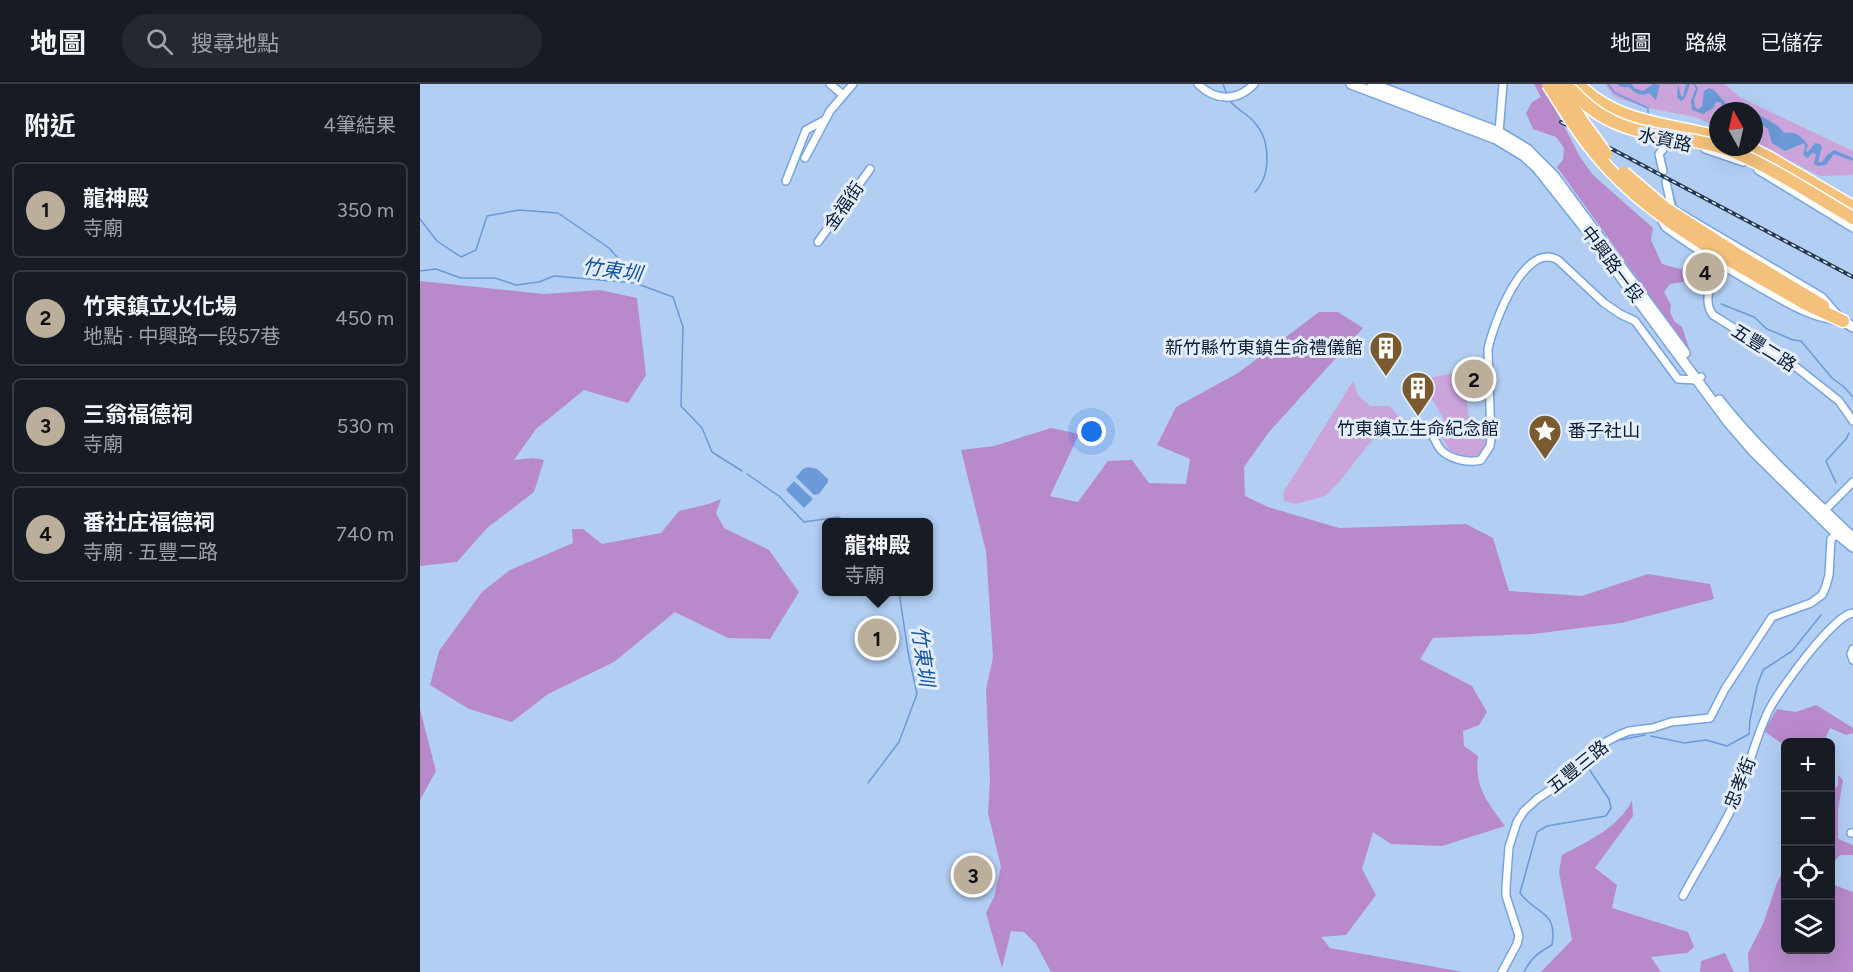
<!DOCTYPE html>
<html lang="zh-TW">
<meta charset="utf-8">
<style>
:root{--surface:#171b24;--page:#242831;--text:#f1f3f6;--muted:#9ea1a6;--line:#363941;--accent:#bbaf9c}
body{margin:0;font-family:Figtree,"Noto Sans TC",sans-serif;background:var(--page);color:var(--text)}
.controls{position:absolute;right:18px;bottom:18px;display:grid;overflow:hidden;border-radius:9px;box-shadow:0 6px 24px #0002}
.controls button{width:54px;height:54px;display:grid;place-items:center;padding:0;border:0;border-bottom:2px solid var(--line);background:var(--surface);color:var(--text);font:30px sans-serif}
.compass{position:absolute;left:1289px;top:18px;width:54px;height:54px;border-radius:50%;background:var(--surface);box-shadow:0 6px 24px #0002;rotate:352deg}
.you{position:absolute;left:672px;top:348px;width:21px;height:21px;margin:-15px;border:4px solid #fff;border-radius:50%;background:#1a73e8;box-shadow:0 0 0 9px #1a73e833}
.badge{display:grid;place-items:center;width:39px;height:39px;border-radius:50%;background:var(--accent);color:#111;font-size:20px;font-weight:700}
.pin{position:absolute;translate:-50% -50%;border:3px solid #fff;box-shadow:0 2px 6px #0006}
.popup{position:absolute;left:402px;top:434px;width:111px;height:78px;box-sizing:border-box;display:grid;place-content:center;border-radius:9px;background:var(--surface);filter:drop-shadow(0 2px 4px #0005);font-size:20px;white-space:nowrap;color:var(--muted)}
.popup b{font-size:22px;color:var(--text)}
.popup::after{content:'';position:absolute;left:50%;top:100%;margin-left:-12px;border:12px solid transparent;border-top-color:var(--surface)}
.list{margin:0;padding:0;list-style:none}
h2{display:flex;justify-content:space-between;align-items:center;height:78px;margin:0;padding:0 24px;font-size:26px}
h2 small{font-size:20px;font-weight:400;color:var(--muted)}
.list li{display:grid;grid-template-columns:39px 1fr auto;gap:18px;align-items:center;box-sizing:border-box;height:96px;margin:0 12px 12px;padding:0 12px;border:2px solid var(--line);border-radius:9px}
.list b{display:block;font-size:22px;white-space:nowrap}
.list p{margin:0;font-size:20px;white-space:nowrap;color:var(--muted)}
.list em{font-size:20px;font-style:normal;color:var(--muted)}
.icon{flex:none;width:33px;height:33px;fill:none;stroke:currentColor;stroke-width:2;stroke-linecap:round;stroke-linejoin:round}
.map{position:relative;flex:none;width:1433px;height:888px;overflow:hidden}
header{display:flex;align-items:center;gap:36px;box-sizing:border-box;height:84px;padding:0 30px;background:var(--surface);border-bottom:2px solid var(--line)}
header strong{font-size:28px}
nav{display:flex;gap:33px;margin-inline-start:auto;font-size:21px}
.search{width:420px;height:54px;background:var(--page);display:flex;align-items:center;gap:15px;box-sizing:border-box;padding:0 21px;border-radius:33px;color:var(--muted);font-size:22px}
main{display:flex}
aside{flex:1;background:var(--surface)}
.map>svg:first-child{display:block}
.green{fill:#cba4dc}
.forest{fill:#b88acc}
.water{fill:#6a9ad7}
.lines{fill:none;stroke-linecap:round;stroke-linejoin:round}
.stream{stroke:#6a9ad7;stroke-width:1.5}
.street-casing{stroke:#76a4df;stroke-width:10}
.secondary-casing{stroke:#76a4df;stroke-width:12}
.highway-casing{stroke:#fff;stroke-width:15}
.street{stroke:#fff;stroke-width:7}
.secondary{stroke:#fff;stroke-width:9}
.highway{stroke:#f3c17b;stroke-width:12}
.rail-casing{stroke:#263953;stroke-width:4}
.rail{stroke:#e4edfa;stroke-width:1.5;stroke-dasharray:4.5;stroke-linecap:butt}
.highway-bridge-casing{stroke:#fff;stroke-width:15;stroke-linecap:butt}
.highway-bridge{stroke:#f3c17b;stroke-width:12}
.labels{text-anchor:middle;stroke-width:6;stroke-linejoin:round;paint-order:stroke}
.street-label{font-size:18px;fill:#0b1d34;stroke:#e4edfa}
.poi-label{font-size:18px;fill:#0b1d34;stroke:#e4edfa;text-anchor:end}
.water-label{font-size:20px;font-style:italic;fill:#1656a0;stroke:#e4edfa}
</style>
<header>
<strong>地圖</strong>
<div class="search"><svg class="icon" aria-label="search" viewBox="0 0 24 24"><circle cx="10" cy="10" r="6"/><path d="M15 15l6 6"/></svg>搜尋地點</div>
<nav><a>地圖</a><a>路線</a><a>已儲存</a></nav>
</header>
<main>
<aside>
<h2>附近<small>4筆結果</small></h2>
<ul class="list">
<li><span class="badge">1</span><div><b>龍神殿</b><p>寺廟</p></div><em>350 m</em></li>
<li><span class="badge">2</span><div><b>竹東鎮立火化場</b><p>地點 · 中興路一段57巷</p></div><em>450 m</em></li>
<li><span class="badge">3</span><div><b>三翁福德祠</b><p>寺廟</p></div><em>530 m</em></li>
<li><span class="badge">4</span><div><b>番社庄福德祠</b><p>寺廟 · 五豐二路</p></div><em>740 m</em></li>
</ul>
</aside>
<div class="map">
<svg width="1433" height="888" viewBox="0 0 1433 888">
<rect width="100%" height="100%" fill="#b2cef3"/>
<g class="green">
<path d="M1185,0H1305L1321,14L1433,67V91L1400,92L1334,59V27H1298V43L1275,33L1228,24L1204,16L1193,12Z"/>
<path d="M1043,287L1051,352L1068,356L1064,366L1057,373H1047L1029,366L1017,344L1024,335L1004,302L1009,294Z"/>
<path d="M933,297L938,311L950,322H970L992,350L978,349L952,356L919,398L905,412L876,420L864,417L863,409Z"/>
</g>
<g class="forest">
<path d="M1114,0H1122L1160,73L1173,91L1233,144L1231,156L1242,180L1278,190L1270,197L1250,200L1244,208L1251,221L1250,228L1254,237L1262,243L1270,267L1137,83L1143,76L1144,64L1136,53L1113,45L1106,29L1112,18L1121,13Z"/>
<path d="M0,197L124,210L180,206L217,214L226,291L208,319L164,306L116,345L94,376L113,374L124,376L114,408L67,444L37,478L0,482Z"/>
<path d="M899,228H918L943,244L849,348L824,383L825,412L848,423L919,444L1046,440L1073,454L1089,507L1162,512L1228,490L1290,500L1294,515L1201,539L1113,550L1013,554L1000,575L1052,602L1067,628L1059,641L1043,647L1044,662L1058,672C1054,703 1068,719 1085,742L1022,762L971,760L953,748L942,785L956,811L926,851L901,853L910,864L1043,888H631L616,860L604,848L591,847L582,884L566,829L574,813L581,783L568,729L570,695L566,606L573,573L566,467L541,366L574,362L631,344L659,350L630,412L658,418L688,377L712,376L729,399L766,400L770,375L737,361L756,323L818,289Z"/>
<path d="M301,415L296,429L304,444L349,466L379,508L350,555L308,554L255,528L194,578L128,610L92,638L49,625L10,601L19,567L62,508L90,486L153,459L152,445H163L182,460L241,449L259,427L289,420Z"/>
<path d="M1396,621L1433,644V649L1426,651L1410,644L1404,658L1365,659H1361L1344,647L1357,625L1376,628Z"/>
<path d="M0,625L16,687L0,716Z"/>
<path d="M1418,691L1423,696L1418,725V755L1433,761V771H1420L1411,781V709L1418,701Z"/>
<path d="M1212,716L1213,732L1175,784L1197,801L1192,824L1268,848L1274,863L1267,869L1231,873L1241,888H1121L1152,856L1139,788L1142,771C1168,757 1200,743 1212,716Z"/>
<path d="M1365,782L1366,866H1410L1411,787L1414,801L1433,808V888H1329L1328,869L1343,840L1357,799Z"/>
<path d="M1305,869L1314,888H1280L1281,877Z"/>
</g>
<g class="water">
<path d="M1197,0H1212L1214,4L1223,7L1233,0L1240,1L1236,16L1229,9C1220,13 1215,9 1209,3H1201Z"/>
<path d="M1258,0L1261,12L1263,13L1266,0H1275L1278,4L1274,16L1275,23L1278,25L1282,23L1284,7L1289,4L1294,6L1311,25L1328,22L1333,27H1307L1300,18H1296L1293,24L1283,30L1272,26L1271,16L1276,5L1274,1L1270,0L1265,14L1261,17L1257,13Z"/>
<path d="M1334,28L1358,42L1364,49C1376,47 1381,52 1388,61L1386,67L1388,68L1395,59L1400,60L1402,63L1398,78H1402L1407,71L1414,66L1433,74V77L1414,70L1406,81L1398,82L1394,80L1396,70L1393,69L1387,74L1383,70L1385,63L1384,59L1365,67L1352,59L1348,45L1334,35Z"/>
<path d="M388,383L397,385L408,395V398L399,410L394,411L376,393L383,385Z"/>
<path d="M374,397L393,415L384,424L366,406Z"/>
</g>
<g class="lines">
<g class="stream">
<path d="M803,0L806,8"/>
<path d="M1188,0L1195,9L1228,24V31"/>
<path d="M810,17C817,26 828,30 835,39C851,57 851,91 835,108"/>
<path d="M1233,57L1239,65"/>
<path d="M1242,69L1247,88"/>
<path d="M1250,100L1257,124"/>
<path d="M0,135L17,157L41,173L56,166L67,132L99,126L138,129L189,164L214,192"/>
<path d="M0,187L16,185L41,194H75L96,201L119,198L134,192L215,199L253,213L263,243L261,322L282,344L292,368L322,387"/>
<path d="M1301,220L1334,233L1347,245L1373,256L1381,257L1412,294L1424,303L1433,313"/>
<path d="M327,390L359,412L384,438L418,433L428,438"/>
<path d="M1416,399L1406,377L1426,355L1429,349"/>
<path d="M1231,652L1264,659L1286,656L1307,662L1329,650L1330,636L1337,602L1343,586L1372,567L1401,531"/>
<path d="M1195,657L1225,651"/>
<path d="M448,699L479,658L497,610L488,568L479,508"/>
<path d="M1104,888C1111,874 1119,868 1132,861C1138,826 1116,831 1100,809L1117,748L1127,742L1186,732L1191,724L1189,715L1169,685L1182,666"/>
</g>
<defs>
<g id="street">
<path d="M410,0L422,10"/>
<path d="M778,0C795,17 817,18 834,0"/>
<path d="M1079,48L1083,0"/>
<path d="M1285,65L1323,78"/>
<path d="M385,74L410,27L433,0"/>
<path d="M1338,86L1433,144"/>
<path d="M1243,87L1239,70L1245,63L1247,51"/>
<path d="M366,97L386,46L405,36"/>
<path d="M1246,98L1252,126"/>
<path d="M1250,126L1256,127L1402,213L1423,237C1391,235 1366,218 1339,203C1306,184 1275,165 1245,143L1242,137Z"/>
<path d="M398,158L450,85"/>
<path d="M1300,180C1293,196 1281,215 1293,231L1376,283L1419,317L1433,337"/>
<path d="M1010,345C1013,351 1017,363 1022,367C1032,376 1050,379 1061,376L1070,362L1071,355L1068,265C1073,241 1104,156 1138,176L1184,219L1200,230L1215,237L1258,295L1276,296L1281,293"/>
<path d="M1401,430L1433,398"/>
<path d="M1433,565L1431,570L1433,576"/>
<path d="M1431,749H1433"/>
<path d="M1263,812C1281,778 1303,745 1318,711C1329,684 1335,655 1348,628C1356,610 1414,530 1433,529"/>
<path d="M1082,888L1097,860L1099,852L1086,812V803L1089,763L1097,738L1104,727L1117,715L1158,687L1182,660L1199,651L1209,647L1233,644L1251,638L1290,634L1305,605L1352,533L1391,519L1402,511L1406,502L1409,491L1411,455L1417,450"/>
</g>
<g id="secondary">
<path d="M931,0L1076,55L1104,72L1117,84L1163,142L1308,338L1333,367L1417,450L1433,463"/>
<path d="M952,0L1079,48L1107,65L1134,92L1265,269"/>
<path d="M1423,237L1433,243"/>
<path d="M1299,316C1339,367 1387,409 1433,454"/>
</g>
<g id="highway">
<path d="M1158,0C1197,40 1247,39 1298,53"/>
<path d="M1328,63L1348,73L1433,123"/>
<path d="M1320,172L1403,222"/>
<path d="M1313,178L1386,220L1423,237"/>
</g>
</defs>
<use href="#street" class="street-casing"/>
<use href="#secondary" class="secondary-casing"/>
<use href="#highway" class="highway-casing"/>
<use href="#street" class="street"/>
<use href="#secondary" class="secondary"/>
<use href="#highway" class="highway"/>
<defs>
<path id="rail" d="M1141,38L1433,193"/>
</defs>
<use href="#rail" class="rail-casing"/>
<use href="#rail" class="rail"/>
<defs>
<g id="highway-bridge">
<path d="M1128,0C1147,30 1165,60 1189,85C1225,124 1269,151 1313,178"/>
<path d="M1138,0L1164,40L1186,70"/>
<path d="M1146,0C1159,15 1174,29 1192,37C1228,55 1275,52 1312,67C1355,85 1394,111 1433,134"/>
<path d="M1204,89L1245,124L1320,172"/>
</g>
</defs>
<use href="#highway-bridge" class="highway-bridge-casing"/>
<use href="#highway-bridge" class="highway-bridge"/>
</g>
<defs>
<symbol id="building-pin" viewBox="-11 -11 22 30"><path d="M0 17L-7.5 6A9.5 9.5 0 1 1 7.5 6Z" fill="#795b2f" stroke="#e4edfa"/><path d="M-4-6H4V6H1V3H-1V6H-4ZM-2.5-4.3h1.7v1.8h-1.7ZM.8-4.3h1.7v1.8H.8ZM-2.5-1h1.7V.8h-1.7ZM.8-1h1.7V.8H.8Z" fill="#fff"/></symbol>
<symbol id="sight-pin" viewBox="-11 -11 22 30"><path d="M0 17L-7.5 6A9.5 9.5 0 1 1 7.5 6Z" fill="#795b2f" stroke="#e4edfa"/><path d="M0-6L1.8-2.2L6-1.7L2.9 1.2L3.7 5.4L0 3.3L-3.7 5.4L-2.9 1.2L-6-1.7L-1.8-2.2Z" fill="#fff"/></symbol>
</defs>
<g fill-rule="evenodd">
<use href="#building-pin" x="947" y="245" width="38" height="52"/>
<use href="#building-pin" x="979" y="285" width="38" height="52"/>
<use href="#sight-pin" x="1106" y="328" width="38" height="52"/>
</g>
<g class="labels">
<g class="street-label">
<text transform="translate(1245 56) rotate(12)" y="6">水資路</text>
<text transform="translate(424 122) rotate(-55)" y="6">金福街</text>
<text transform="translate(1192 180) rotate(53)" y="6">中興路一段</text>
<text transform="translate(1344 264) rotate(32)" y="6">五豐二路</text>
<text transform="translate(1158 683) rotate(-39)" y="6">五豐三路</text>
<text transform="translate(1320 699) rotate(-68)" y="6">忠孝街</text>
</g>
<g class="poi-label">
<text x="943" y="270">新竹縣竹東鎮生命禮儀館</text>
<text x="998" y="351" text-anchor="middle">竹東鎮立生命紀念館</text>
<text x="1148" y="353" text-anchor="start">番子社山</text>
</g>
<g class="water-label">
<text transform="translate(192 186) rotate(8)" y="7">竹東圳</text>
<text transform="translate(503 572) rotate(82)" y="7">竹東圳</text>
</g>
</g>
</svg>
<div class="controls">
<button>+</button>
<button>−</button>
<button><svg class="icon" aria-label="locate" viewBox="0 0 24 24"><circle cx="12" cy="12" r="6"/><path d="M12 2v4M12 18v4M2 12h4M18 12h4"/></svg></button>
<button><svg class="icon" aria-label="layers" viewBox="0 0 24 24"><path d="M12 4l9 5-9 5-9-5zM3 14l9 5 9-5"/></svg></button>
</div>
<svg class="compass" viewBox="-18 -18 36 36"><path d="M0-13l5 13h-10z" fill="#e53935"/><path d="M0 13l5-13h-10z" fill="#9ea1a6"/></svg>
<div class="you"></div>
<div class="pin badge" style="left:457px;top:554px">1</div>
<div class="popup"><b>龍神殿</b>寺廟</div>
<div class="pin badge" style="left:1054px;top:295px">2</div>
<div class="pin badge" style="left:553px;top:791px">3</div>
<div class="pin badge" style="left:1285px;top:188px">4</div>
</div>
</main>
